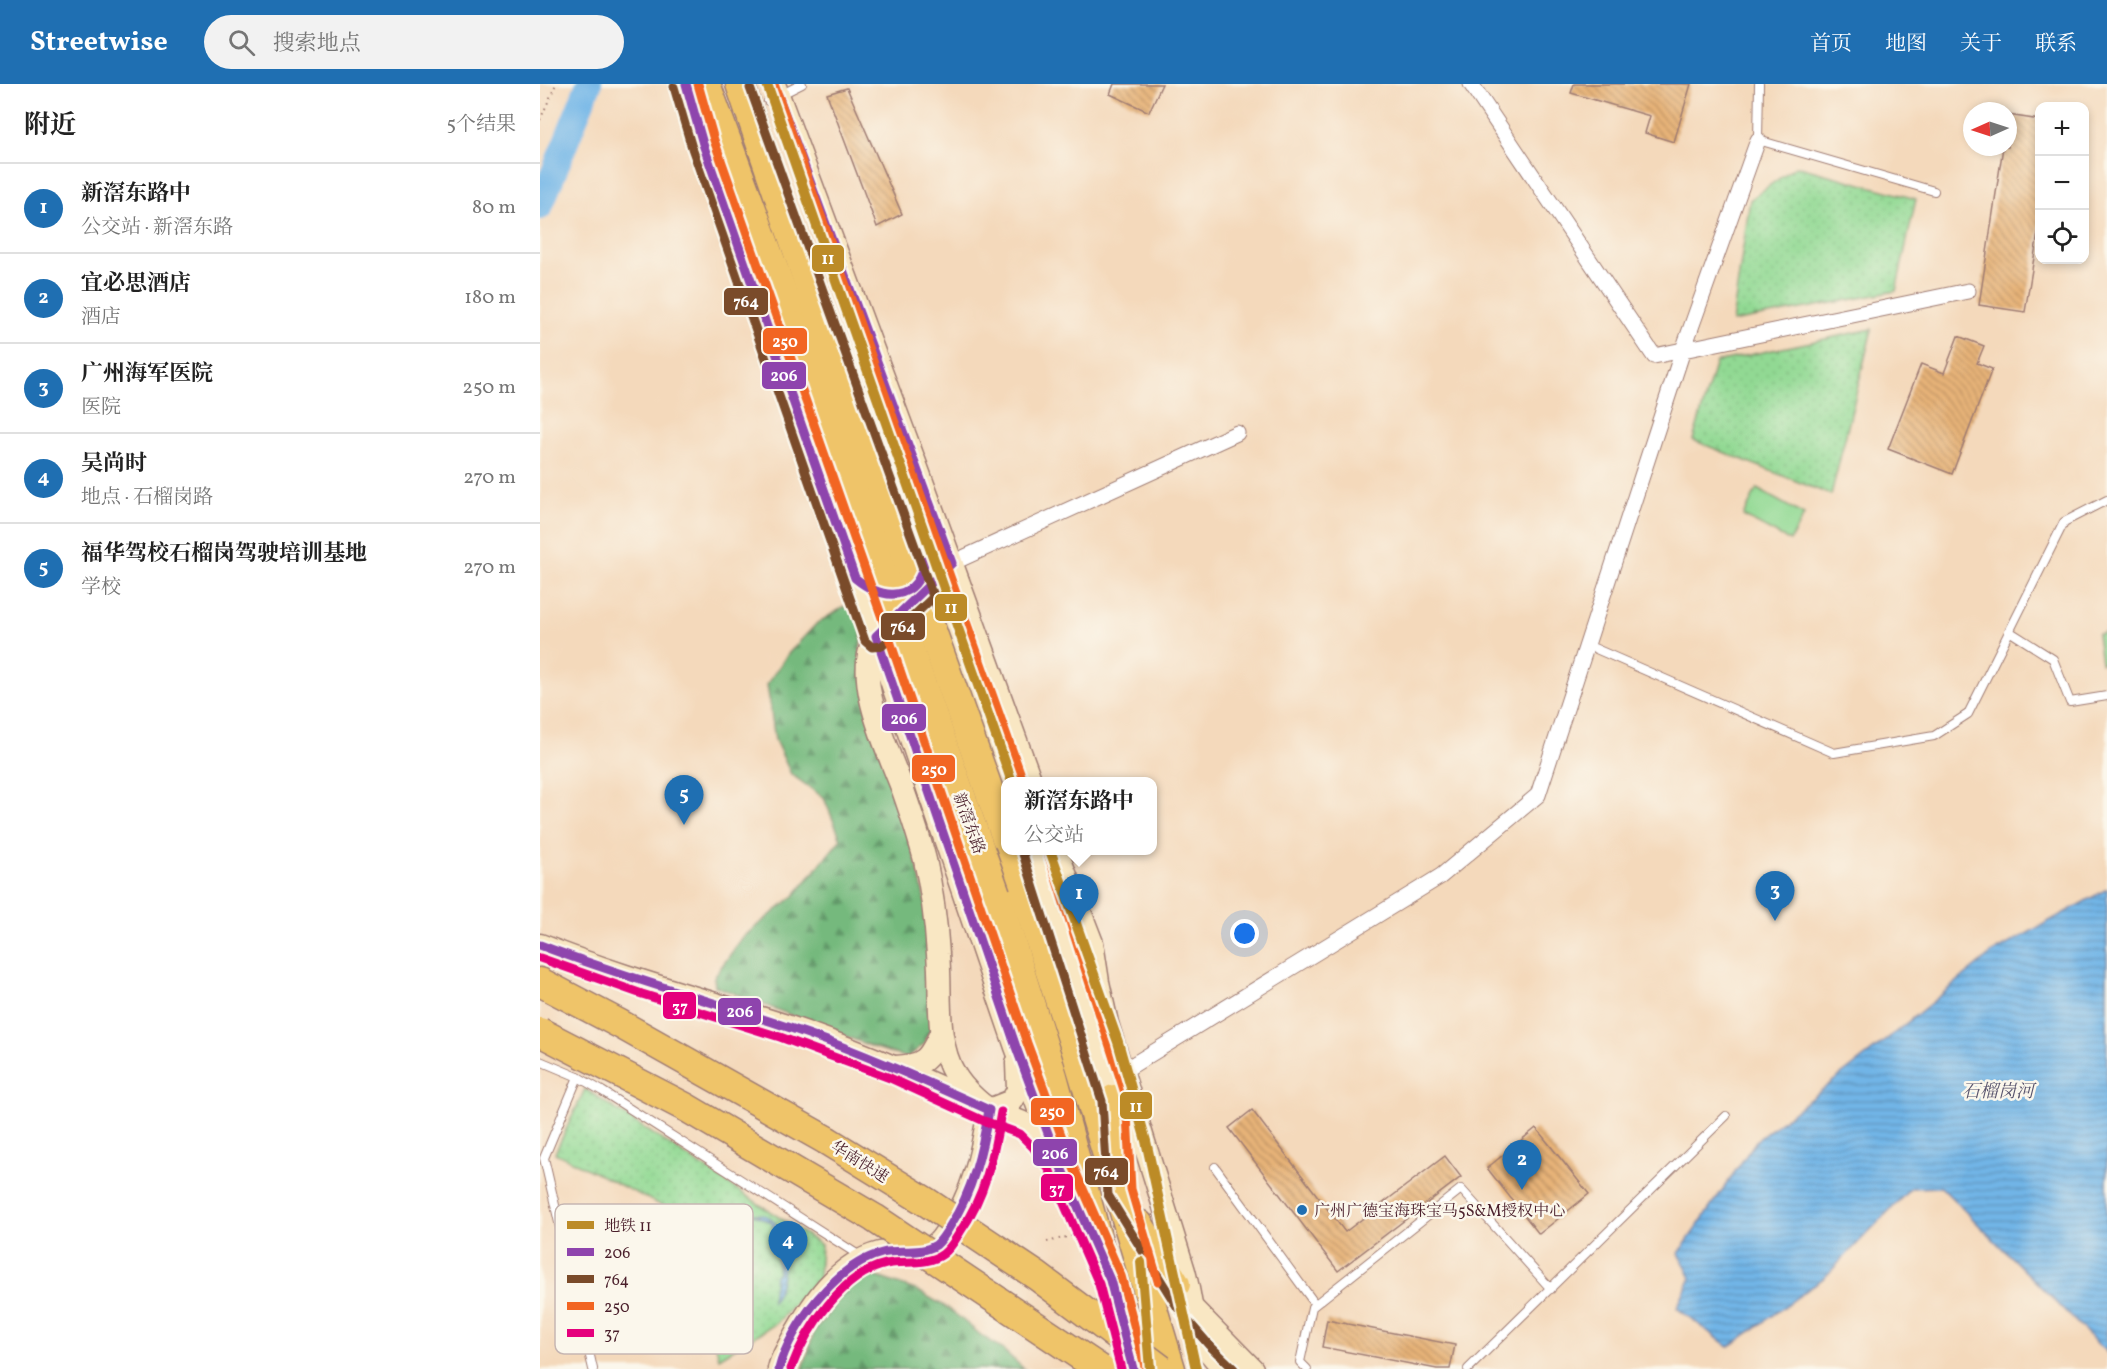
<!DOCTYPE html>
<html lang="zh">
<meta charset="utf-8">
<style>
:root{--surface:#fff;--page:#f2f2f2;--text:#222;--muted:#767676;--line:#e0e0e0;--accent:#1f6fb2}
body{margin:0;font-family:Vollkorn,"Noto Serif SC",serif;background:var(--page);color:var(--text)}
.controls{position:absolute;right:18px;top:18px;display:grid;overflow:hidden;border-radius:12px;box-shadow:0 3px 9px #0003}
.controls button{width:54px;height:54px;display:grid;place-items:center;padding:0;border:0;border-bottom:2px solid var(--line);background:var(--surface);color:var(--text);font:30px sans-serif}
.compass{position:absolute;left:1423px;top:18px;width:54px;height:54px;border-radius:50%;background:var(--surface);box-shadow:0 3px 9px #0003;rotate:267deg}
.you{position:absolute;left:705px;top:850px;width:21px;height:21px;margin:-15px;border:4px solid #fff;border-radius:50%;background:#1a73e8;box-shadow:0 0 0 9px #1a73e833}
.badge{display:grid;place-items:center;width:39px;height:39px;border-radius:50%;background:var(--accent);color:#fff;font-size:20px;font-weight:700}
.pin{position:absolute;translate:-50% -50px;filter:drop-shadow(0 2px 3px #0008)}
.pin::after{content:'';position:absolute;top:32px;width:21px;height:18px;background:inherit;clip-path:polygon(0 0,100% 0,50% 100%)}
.popup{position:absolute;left:461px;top:693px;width:156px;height:78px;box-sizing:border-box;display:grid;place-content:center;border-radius:12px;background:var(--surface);filter:drop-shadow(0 2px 4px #0005);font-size:20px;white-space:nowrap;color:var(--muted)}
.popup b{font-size:22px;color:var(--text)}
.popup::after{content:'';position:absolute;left:50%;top:100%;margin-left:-12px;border:12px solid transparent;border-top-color:var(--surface)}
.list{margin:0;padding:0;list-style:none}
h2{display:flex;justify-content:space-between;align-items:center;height:78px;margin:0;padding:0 24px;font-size:26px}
h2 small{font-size:20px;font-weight:400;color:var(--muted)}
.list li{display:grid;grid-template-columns:39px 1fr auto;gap:18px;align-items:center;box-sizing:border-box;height:90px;padding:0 24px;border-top:2px solid var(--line)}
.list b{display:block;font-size:22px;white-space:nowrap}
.list p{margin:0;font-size:20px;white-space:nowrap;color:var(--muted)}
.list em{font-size:20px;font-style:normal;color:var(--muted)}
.icon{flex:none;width:33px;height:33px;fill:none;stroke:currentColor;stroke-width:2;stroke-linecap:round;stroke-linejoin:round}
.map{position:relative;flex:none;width:1567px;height:1285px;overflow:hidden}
header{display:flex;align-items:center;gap:36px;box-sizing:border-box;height:84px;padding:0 30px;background:var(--accent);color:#fff}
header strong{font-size:28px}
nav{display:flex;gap:33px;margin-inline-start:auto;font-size:21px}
.search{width:420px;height:54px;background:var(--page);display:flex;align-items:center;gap:15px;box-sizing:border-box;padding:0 21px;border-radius:33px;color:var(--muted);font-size:22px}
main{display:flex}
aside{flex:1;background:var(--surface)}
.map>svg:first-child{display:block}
.green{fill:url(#green-dots);stroke:#6e7c5f;stroke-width:1.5}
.forest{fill:url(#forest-firs);stroke:#5f6c54;stroke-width:1.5}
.pitch{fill:#91d993;stroke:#6e7c5f;stroke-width:1.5}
.water{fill:url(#water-rules);stroke:#5e6a89;stroke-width:1.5}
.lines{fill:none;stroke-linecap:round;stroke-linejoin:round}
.river{stroke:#71b5e7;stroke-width:26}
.building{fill:url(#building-back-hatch)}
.lane-casing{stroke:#9f7c73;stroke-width:10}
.street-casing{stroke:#9f7c73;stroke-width:17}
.secondary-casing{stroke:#9f7c73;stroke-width:25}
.highway-casing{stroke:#9f7c73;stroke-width:31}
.path{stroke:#9f7c73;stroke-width:2;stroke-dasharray:1.5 4.5;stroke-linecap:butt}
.lane{stroke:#fff;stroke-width:8}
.street{stroke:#fff;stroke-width:15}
.secondary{stroke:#f9e7c3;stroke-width:22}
.highway{stroke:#efc469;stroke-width:28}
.highway-bridge-casing{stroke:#9f7c73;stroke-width:31;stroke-linecap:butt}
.path-bridge{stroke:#9f7c73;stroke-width:2;stroke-dasharray:1.5 4.5;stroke-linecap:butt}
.highway-bridge{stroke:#efc469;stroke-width:28}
.bus-1-casing{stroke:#fbf7ec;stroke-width:14}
.bus-2-casing{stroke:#fbf7ec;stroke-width:14}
.bus-3-casing{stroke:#fbf7ec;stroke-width:14}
.bus-4-casing{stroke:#fbf7ec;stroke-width:14}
.bus-1{stroke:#8e44ad;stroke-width:9}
.bus-2{stroke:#7a4b2a;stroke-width:9}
.bus-3{stroke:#f26522;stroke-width:9}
.bus-4{stroke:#e5007d;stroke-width:9}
.metro-1-casing{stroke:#fbf7ec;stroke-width:15}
.metro-1{stroke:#bc8b27;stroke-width:10}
.poi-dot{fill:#1f6fb2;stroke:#fbf7ec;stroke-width:2}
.labels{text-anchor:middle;stroke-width:5;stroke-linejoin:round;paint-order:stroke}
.street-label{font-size:16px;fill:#4a1f2b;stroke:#fbf7ec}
.poi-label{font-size:16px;fill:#4a1f2b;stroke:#fbf7ec;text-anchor:start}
.water-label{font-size:18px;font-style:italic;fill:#58546d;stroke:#fbf7ec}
.key{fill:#fbf7ec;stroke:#c6b6b2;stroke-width:1.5}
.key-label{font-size:16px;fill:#4a1f2b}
.line-badge{stroke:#fbf7ec;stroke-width:2}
.badge-label{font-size:16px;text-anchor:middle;font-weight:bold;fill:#fff}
</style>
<header>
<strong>Streetwise</strong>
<div class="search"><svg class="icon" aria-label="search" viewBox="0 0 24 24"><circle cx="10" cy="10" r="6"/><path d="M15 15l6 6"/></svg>搜索地点</div>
<nav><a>首页</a><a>地图</a><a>关于</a><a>联系</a></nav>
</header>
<main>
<aside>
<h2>附近<small>5个结果</small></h2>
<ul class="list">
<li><span class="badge">1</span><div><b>新滘东路中</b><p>公交站 · 新滘东路</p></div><em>80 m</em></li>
<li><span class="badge">2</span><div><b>宜必思酒店</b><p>酒店</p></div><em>180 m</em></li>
<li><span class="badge">3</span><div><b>广州海军医院</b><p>医院</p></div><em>250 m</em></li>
<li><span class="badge">4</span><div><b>吴尚时</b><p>地点 · 石榴岗路</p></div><em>270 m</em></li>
<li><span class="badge">5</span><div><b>福华驾校石榴岗驾驶培训基地</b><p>学校</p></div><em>270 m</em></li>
</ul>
</aside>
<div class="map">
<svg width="1567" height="1285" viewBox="0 0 1567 1285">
<defs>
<pattern id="green-dots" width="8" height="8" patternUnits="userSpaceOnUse" patternTransform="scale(1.5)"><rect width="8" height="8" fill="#91d993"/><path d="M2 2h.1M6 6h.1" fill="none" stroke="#7fba7f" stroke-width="1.8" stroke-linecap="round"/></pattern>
<pattern id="forest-firs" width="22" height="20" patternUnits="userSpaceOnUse" patternTransform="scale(1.5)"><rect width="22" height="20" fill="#74b97d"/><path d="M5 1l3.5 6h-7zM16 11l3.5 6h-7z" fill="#619667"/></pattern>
<pattern id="water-rules" width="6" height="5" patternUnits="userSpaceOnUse" patternTransform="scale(1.5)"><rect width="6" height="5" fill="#71b5e7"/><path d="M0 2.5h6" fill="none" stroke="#5f93bb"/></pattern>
<pattern id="building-back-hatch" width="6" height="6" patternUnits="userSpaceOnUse" patternTransform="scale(1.5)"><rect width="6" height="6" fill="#e7b378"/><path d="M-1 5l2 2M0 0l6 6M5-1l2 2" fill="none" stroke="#bd9163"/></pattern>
</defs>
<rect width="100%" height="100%" fill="#fbf7ec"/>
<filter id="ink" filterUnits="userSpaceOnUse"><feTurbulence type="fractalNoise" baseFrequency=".0167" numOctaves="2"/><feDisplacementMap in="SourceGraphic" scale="12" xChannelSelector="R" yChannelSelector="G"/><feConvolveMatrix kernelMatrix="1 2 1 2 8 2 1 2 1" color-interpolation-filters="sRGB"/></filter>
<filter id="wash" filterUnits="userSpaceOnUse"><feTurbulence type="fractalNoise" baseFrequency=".008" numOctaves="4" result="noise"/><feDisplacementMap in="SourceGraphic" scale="24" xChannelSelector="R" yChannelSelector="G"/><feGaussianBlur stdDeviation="1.35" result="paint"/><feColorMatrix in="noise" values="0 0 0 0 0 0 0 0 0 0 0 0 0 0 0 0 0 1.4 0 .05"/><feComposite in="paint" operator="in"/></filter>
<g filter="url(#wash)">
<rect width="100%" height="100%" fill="#f4d9bb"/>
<g class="green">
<path d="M1256,82L1376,115L1356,207L1192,238L1210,116Z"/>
<path d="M1332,245L1291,411L1153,356L1176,278Z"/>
<path d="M45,1005L281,1161L279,1194L237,1239L179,1274L143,1132L15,1069Z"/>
</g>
<g class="forest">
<path d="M317,515L323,532L320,570L365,729L387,826L392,941L385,959L367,974L336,964L175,902L174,893L203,853L254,812L301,755L284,714L251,690L235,656L227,600L248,570L277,539Z"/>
<path d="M329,1190L378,1207L408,1224L442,1252L462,1265L484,1285H263L274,1248L306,1206Z"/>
</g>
<g class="pitch">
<path d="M1217,405L1264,431L1250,457L1203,432Z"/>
<path d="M1567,548V579H1561L1557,550Z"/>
</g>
<g class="water">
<path d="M1567,805V1269L1401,1103L1371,1104L1285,1193L1189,1263L1137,1224L1151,1194L1139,1169L1216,1057L1341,960L1452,869Z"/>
<path d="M212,1130C220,1130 227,1130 233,1137C249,1151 245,1203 232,1218L235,1191L238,1188L235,1146L231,1138Z"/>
</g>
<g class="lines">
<path class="river" d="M0,123L49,0"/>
</g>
<g id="blocks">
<g class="building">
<path d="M574,0H622L609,28L570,10Z"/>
<path d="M1034,0H1151L1134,58L1105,49L1110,32L1031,9Z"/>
<path d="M307,4L362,130L337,143L287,10Z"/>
<path d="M1468,31L1500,36V137L1485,228L1439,221L1463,63H1468Z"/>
<path d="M1418,252L1444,262L1437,279L1452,285L1412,390L1348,365L1381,280L1404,289Z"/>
<path d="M712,1026L805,1148L905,1072L921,1093L798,1187L689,1044Z"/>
<path d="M996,1044L1049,1110L999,1150L947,1084Z"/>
<path d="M787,1236L915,1261L910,1285H897L782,1263Z"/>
</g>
</g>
</g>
<g filter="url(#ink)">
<use href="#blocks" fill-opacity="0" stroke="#9f7c73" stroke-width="1.5"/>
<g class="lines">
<defs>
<g id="lane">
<path d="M1219,0L1218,56L1394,107"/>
<path d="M228,17L262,0"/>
<path d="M1469,547L1513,575L1530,618L1567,612"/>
<path d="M1047,561L1294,669L1394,652L1428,630L1524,438L1567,416"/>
<path d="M0,977L38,993L62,1007L320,1172"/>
<path d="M38,993L4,1074L53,1285"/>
<path d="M675,1083L775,1220"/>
<path d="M767,1285L760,1278L772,1223L921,1105L1011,1205"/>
<path d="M928,1285L1186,1032"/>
</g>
<g id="street">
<path d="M931,0L1114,272L1428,207"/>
<path d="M412,479L697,349"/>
<path d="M583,987L901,792L998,711L1143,266L1218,56"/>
</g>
<g id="secondary">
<path d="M146,0L163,60L336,552L476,963L519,1079L539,1125"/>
<path d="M234,0L377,384L491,698"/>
<path d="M333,309L471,698"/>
<path d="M338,550C309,588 348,666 363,706C371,729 379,752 385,776C392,806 396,839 398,870C402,909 394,956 415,991C422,1003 438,1019 450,1026C461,1033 477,1034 488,1042C496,1048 503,1057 509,1065"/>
<path d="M494,766L574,1015"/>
<path d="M516,766L552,859L558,898L567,939L644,1187C656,1232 647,1249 685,1285"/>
<path d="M0,861C79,893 162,915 243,941C309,963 372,990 434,1019"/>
<path d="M355,983C385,982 389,975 401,949"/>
<path d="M449,1026L472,1017L478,1006L477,979"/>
<path d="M654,1226L712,1285"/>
<path d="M239,1285C241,1275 247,1266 252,1256C272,1220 297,1180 340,1169C355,1165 384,1168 393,1162C400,1159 404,1151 408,1145C434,1110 442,1068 449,1026"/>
</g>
<g id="highway">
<path d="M166,0L255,242"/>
<path d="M200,0L279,230"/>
<path d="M470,766L535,964L631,1285"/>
<path d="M456,810L513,992L593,1285"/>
<path d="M0,898L80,940L286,1056"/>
<path d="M574,1015L577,1064"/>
<path d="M599,1140L636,1200"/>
</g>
</defs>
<use href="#lane" class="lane-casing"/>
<use href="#street" class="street-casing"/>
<use href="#secondary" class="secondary-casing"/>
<use href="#highway" class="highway-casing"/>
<path class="path" d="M0,36L16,0"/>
<use href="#lane" class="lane"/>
<use href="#street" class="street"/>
<use href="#secondary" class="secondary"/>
<use href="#highway" class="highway"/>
<defs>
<g id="highway-bridge">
<path d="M279,230L466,754"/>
<path d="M255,242L456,810"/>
<path d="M0,948L147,1024L334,1134L560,1285"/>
<path d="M286,1056L385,1117L497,1192L621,1285"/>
</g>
</defs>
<use href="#highway-bridge" class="highway-bridge-casing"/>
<path class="path-bridge" d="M507,1158L613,1131"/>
<use href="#highway-bridge" class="highway-bridge"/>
<defs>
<g id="bus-1">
<path d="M146,0L163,60L315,494C343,517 377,519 385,476"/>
<path d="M238,11L412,479L336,552L476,963L519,1079L570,1196L593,1285"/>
<path d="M0,861C88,895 179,919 268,950C330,972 390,999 449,1026C442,1067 433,1107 410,1142C406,1149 402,1156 396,1161C381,1171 358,1165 342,1169C297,1180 250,1242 239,1285"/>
</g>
<g id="bus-2">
<path d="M134,3L152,64L325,557L332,563L342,562L407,500L478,698"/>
<path d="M210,4L400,532"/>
<path d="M483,770L562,1017L568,1111L641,1229L669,1261L694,1285"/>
</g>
<g id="bus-3">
<path d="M158,0L174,56L347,548L487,959L530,1075L581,1192L605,1282"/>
<path d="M234,0L482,694"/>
<path d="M507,766L586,1012L591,1105L618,1197"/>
</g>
<g id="bus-4">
<path d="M0,874L102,910L240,953L350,994L444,1037L480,1050L493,1063L509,1085L559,1200L581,1285"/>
<path d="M251,1285C265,1246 303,1189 346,1180C365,1176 387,1182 403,1170C411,1164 415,1156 420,1148C445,1112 454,1071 461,1028"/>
</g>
</defs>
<use href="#bus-1" class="bus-1-casing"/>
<use href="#bus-2" class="bus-2-casing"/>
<use href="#bus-3" class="bus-3-casing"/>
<use href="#bus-4" class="bus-4-casing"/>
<use href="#bus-1" class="bus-1"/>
<use href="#bus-2" class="bus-2"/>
<use href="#bus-3" class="bus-3"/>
<use href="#bus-4" class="bus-4"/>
<defs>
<g id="metro-1">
<path d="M227,0L472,698"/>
<path d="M510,766L578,958L606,1057L656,1285"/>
<path d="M601,1178L610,1285"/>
</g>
</defs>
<use href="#metro-1" class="metro-1-casing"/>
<use href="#metro-1" class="metro-1"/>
</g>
</g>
<circle class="poi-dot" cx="762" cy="1126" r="6"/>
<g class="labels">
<g class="street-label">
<text transform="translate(430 739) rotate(70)" y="6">新滘东路</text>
<text transform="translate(320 1077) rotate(32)" y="6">华南快速</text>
</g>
<g class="poi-label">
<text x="774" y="1132">广州广德宝海珠宝马5S&amp;M授权中心</text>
</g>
<g class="water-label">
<text x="1458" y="1013">石榴岗河</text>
</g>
</g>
<rect x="15" y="1120" width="198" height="150" rx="9" class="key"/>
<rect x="27" y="1137" width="27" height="8" fill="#bc8b27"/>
<rect x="27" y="1164" width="27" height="8" fill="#8e44ad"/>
<rect x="27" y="1191" width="27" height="8" fill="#7a4b2a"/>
<rect x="27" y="1218" width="27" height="8" fill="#f26522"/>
<rect x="27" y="1245" width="27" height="8" fill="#e5007d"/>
<g class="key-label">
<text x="64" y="1147">地铁 11</text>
<text x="64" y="1174">206</text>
<text x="64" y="1201">764</text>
<text x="64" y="1228">250</text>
<text x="64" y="1255">37</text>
</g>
<g class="line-badge">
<rect x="271" y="160" width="34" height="29" rx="6" fill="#bc8b27"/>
<rect x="183" y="203" width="46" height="29" rx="6" fill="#7a4b2a"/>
<rect x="222" y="243" width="46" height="28" rx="6" fill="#f26522"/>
<rect x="221" y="277" width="46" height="29" rx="6" fill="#8e44ad"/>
<rect x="394" y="509" width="34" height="29" rx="6" fill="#bc8b27"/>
<rect x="340" y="528" width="46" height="29" rx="6" fill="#7a4b2a"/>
<rect x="341" y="619" width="46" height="29" rx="6" fill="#8e44ad"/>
<rect x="371" y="670" width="45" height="29" rx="6" fill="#f26522"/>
<rect x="122" y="907" width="35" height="29" rx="6" fill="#e5007d"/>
<rect x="177" y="913" width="45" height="29" rx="6" fill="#8e44ad"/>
<rect x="579" y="1007" width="34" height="29" rx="6" fill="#bc8b27"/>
<rect x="490" y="1013" width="45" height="29" rx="6" fill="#f26522"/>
<rect x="492" y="1054" width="46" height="29" rx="6" fill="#8e44ad"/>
<rect x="544" y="1073" width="45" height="29" rx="6" fill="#7a4b2a"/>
<rect x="500" y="1089" width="34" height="29" rx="6" fill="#e5007d"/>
</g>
<g class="badge-label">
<text x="288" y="180">11</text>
<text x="206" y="223">764</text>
<text x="245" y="263">250</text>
<text x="244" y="297">206</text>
<text x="411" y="529">11</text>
<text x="363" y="548">764</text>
<text x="364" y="640">206</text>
<text x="394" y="691">250</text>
<text x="140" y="928">37</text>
<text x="200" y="933">206</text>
<text x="596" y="1028">11</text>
<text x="512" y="1033">250</text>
<text x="515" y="1075">206</text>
<text x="566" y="1093">764</text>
<text x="517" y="1110">37</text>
</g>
</svg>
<div class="controls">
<button>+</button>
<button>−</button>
<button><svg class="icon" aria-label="locate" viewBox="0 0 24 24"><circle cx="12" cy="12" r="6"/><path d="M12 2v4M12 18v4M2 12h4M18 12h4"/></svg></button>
</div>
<svg class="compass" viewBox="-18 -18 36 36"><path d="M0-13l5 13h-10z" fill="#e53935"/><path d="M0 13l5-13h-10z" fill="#767676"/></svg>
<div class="you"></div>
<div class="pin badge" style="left:539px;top:840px">1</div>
<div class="popup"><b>新滘东路中</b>公交站</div>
<div class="pin badge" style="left:982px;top:1106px">2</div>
<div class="pin badge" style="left:1235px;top:837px">3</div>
<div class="pin badge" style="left:248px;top:1187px">4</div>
<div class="pin badge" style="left:144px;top:741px">5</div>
</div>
</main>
